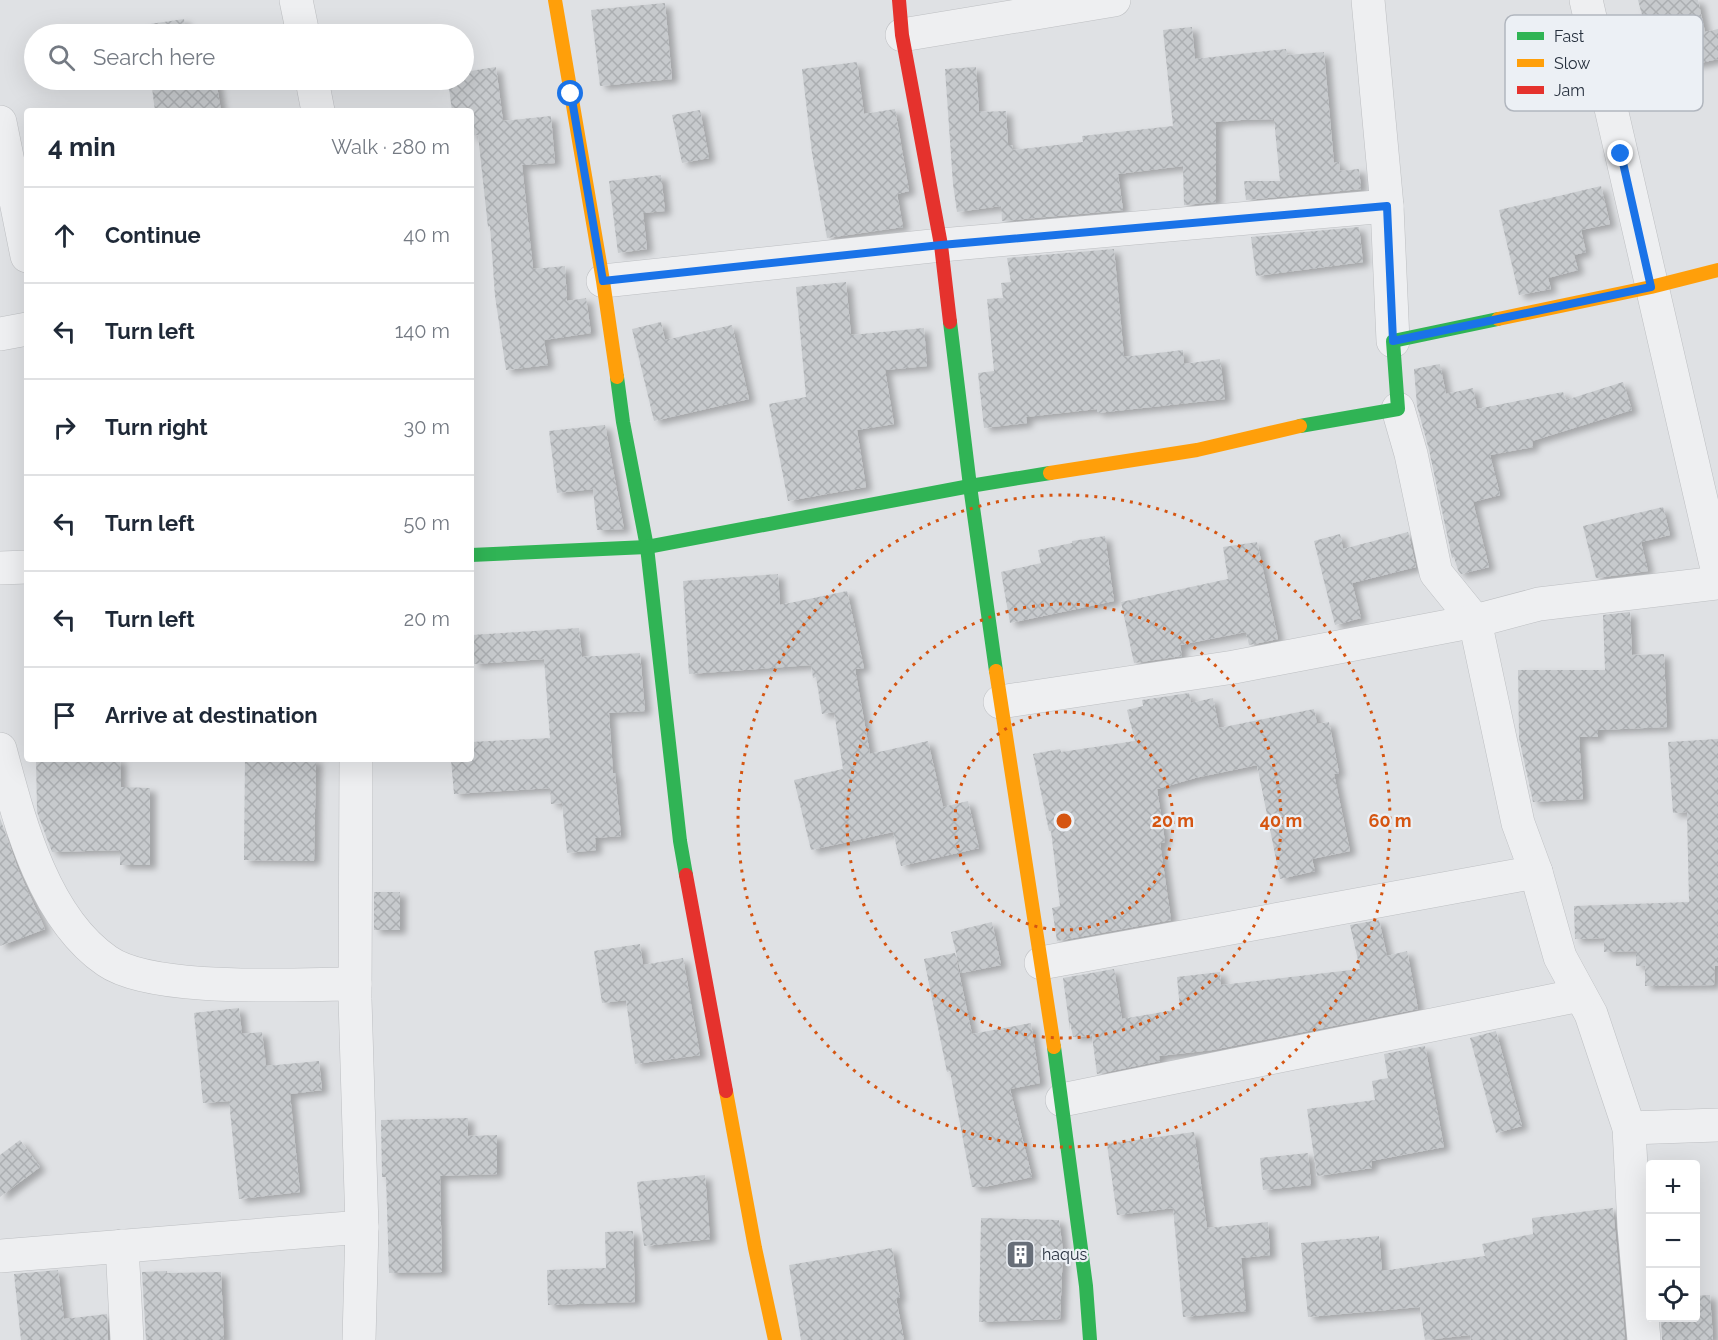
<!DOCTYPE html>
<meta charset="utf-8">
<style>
:root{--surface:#fff;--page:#f2f2f3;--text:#1f2937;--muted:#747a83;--line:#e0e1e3}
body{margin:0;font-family:Raleway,sans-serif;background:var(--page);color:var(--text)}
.controls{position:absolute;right:18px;bottom:18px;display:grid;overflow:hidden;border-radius:6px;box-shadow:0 6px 24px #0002}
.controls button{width:54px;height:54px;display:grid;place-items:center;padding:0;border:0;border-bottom:2px solid var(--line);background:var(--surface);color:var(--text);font:30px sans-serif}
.stop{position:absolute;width:18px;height:18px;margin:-14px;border:4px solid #1a73e8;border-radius:50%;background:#fff}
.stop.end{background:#1a73e8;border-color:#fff;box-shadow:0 2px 6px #0008}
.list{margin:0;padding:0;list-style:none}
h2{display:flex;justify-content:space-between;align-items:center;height:78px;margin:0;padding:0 24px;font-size:26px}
h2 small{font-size:20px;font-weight:400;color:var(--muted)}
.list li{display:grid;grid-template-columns:39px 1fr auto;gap:18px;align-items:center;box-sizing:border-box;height:96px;padding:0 24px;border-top:2px solid var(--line)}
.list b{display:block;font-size:22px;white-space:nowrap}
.list em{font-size:20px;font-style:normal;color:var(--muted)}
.icon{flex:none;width:33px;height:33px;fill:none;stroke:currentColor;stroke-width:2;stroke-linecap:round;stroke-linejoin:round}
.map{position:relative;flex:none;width:1718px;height:1340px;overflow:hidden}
.search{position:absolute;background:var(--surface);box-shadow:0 6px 24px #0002;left:24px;top:24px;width:450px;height:66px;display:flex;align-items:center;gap:15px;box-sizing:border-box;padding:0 21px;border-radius:33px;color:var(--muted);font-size:22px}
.panel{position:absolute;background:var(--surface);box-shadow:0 6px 24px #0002;left:24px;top:108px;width:450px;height:654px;border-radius:6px}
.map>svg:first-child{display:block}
.building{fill:url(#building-cross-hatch);filter:url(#shadow)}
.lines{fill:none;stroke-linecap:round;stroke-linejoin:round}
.street-casing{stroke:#bdbfc2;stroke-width:34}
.street{stroke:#eeeff1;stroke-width:33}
.fast{stroke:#30b455;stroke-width:14}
.slow{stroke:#ff9f0a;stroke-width:14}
.jam{stroke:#e5322d;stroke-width:14}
.route{stroke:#1a73e8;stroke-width:8}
.ring{fill:none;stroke:#d55511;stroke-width:3;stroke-dasharray:3 6}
.labels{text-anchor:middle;stroke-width:4.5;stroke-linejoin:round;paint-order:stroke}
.poi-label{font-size:16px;fill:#26303e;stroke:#ecf0f5;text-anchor:start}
.key{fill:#ecf0f5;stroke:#b1b6be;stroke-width:1.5}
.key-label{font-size:16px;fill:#26303e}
.centre{fill:#d55511;stroke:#ecf0f5;stroke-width:3}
.ring-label{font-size:18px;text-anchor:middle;font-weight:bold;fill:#d55511;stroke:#ecf0f5;stroke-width:4.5;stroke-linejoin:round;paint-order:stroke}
</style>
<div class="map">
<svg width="1718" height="1340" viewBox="0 0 1718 1340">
<defs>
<pattern id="building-cross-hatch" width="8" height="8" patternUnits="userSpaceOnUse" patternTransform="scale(1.5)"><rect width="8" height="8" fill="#c7cacd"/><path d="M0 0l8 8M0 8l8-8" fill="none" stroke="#abaeb1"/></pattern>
<filter id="shadow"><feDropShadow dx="6" dy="4" stdDeviation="3" flood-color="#0004"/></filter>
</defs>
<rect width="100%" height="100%" fill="#dfe1e4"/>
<g class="building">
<path d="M1638,0H1698L1705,32L1718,29V59L1687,66V63L1623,77L1614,39L1633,35L1628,17L1642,15Z"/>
<path d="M665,3L672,79L600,86L591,10Z"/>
<path d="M184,19L187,34H145L143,25Z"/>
<path d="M1192,27L1195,59L1286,49L1287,55L1324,52L1334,163L1339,162L1340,171L1359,169L1361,189L1246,200L1244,181H1280L1274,119L1241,120L1216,122V202L1184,205L1183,166L1118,174L1123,210L1002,221L1001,206L957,212L953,184L945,69L976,67L979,112L1006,111L1008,145H1012L1013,150L1083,142L1082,136L1173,126L1163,30Z"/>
<path d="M857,62L864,114L895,109L909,191L897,194L903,227L827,238L812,153L802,69Z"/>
<path d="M496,67L503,121L551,116L555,163L522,165L533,269L565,266L567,301L586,298L591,333L544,340L548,365L506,370L495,296L490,226L488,227L478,135L471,136V111H452L448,80H464V72Z"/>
<path d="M151,80H216L221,111H155Z"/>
<path d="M700,110L709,158L682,163L672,115Z"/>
<path d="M661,175L665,211L643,213L647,249L618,253L609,181Z"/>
<path d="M1601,186L1610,224L1581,230L1586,252L1574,255L1578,270L1548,278L1551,289L1519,295L1499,210Z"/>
<path d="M1359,227L1363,262L1256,276L1251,237Z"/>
<path d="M1114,249L1124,357L1183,350L1184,364L1220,359L1225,399L1097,413V409L1026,417L1027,423L984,428L978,373L994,371L987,299L1003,298L1001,283L1011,282L1007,258Z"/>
<path d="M846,282L851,335L924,328L927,366L885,370L894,424L857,430L866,487L788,501L769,404L806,397L796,287Z"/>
<path d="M661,322L665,340L732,325L749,399L654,421L632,329Z"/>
<path d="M1440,364L1446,394L1473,388L1477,409L1563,392L1566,400L1623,382L1632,410L1532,441L1533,447L1490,455L1500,495L1473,502L1489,567L1461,574L1458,570L1454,557L1452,558L1429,450L1417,406L1414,369Z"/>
<path d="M604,425H605L624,529L597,530L593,489L557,493L549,431Z"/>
<path d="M1663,507L1670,535L1641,542L1648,571L1596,578L1583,526Z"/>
<path d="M1408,532L1416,567L1352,583L1361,618L1335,625L1314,541L1340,534L1343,549Z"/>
<path d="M1105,536L1114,601L1010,623L1001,572L1041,563L1038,550L1072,543V541Z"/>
<path d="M1257,542L1278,639L1249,645L1246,632L1180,645L1182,656L1134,663L1121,602L1228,579L1223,547Z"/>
<path d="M778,574L780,605L847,591L864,668L855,669L870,754L928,741L943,807L968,801L979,848L901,866L893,832L811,850L794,780L843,769L834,712L822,714L816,677L813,678L811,665L689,674L683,581Z"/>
<path d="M1630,612L1632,655L1664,654L1667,727L1598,730V737H1579L1583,799L1533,802L1519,738L1518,670H1605L1603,615Z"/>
<path d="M579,628L582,657L640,653L645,711L609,713L613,773H615L621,836L595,838L596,850L567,853L562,803L551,804L550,788L454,794L451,759H471V742L550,738L544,659L474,664L472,635Z"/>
<path d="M1189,693L1191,703L1213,698L1219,728L1314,709L1317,724L1329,722L1339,773L1334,774L1350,851L1312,859L1315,871L1280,879L1257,765L1195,778L1157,789L1165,842L1160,843L1171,920L1057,941L1052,908L1060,906L1051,831H1049L1033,754L1060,749L1061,752L1135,741L1127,710L1143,706L1142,700Z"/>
<path d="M1718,739V966H1715L1714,985L1645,986V966H1636V951L1604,952V938L1575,939L1574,906L1689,902L1687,812L1673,813L1668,742Z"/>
<path d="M36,759H120L121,787L150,788V865H120V850L52,852L37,812Z"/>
<path d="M245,759H316L314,861L244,860Z"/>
<path d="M0,818L19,872L45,929L0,946Z"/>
<rect x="374" y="892" width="26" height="38"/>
<path d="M1379,920L1387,956L1407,951L1418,1009L1212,1050L1159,1056L1160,1061L1097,1074L1092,1036L1073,1037L1070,1022V1030L1063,978L1114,969L1122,1019L1180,1009L1177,977L1220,972L1221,985L1360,969L1350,925Z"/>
<path d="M992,922L1001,965L961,973L951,932Z"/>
<path d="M640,944L643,965L683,958L700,1055L635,1064L626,1000L602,1003L594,951Z"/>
<path d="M955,953L972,1034L1031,1023L1040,1083L1010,1089L1032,1177L984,1187H972L950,1071L947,1072L924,959Z"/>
<path d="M239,1008L242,1034L262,1032L266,1066L319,1061L322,1090L290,1094L300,1192L239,1199L229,1101L203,1103L194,1013Z"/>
<path d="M1496,1031L1522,1126L1496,1133L1470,1038Z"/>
<path d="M1425,1046L1444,1147L1371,1161L1372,1168L1317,1176L1307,1109L1375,1100L1372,1081L1388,1078L1384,1054Z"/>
<path d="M468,1118V1136L497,1135V1174L440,1176L442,1272L389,1273L386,1177H382L381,1120Z"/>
<path d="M1194,1132L1207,1228L1268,1222L1270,1255L1241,1258L1246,1311L1183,1317L1173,1208L1117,1215L1107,1144Z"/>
<path d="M20,1140L40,1167L0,1197V1155Z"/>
<path d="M1308,1153L1311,1185L1263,1190L1260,1158Z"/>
<path d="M705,1175L710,1239L644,1246L637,1182Z"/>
<path d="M1613,1208L1625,1340H1471L1470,1335L1425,1340L1420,1307L1308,1317L1301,1243L1379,1236L1382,1271L1485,1256L1482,1244L1533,1234L1532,1218Z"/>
<path d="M981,1218L1059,1220L1063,1251L1060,1319L979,1322Z"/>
<path d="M633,1231L635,1302L548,1305L547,1270L606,1268L605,1232Z"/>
<path d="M892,1248L900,1298H896L904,1340H801L789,1265Z"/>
<path d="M58,1270L64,1319L107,1314L108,1340H21L14,1274Z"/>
<path d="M167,1271V1273L221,1272L224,1340H146L142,1272Z"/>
<path d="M1710,1295L1713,1340H1662L1661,1317H1695V1296Z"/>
</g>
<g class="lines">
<defs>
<g id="street">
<path d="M296,0L303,34"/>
<path d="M1368,0L1387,206L1393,341"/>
<path d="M1586,0L1718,573"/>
<path d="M902,35L1114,0"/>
<path d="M312,80L318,111"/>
<path d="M0,122L27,256"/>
<path d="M603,281L941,245L1387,206"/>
<path d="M0,334L27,329"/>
<path d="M1398,409L1411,454L1436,573L1475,621L1518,823L1536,872L1560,957L1591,1014L1629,1128L1634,1227L1644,1340"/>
<path d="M0,568L27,567"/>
<path d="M1000,702L1234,667L1475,621L1539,604L1718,583"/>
<path d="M0,749C19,820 43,917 107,961C153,993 296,984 355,984"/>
<path d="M356,759L355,999L362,1227L359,1340"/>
<path d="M1041,963L1536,872"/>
<path d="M1062,1100L1580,995"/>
<path d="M1629,1128L1718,1125"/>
<path d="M122,1246L127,1340"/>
<path d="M0,1256L362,1227"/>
</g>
</defs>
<use href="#street" class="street-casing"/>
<use href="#street" class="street"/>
<g class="fast">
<path d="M950,322L970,486L996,671"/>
<path d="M617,377L623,422L647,547L680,841L686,875"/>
<path d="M1300,426L1398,409L1393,341L1498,319"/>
<path d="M471,555L647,547L970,486L1050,473"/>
<path d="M1054,1047L1086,1286L1090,1340"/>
</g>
<g class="slow">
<path d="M555,0L603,281L617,377"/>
<path d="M1498,319L1651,287L1718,270"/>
<path d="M1050,473L1197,450L1300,426"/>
<path d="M996,671L1054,1047"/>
<path d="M726,1091L755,1248L775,1340"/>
</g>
<g class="jam">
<path d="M899,0L902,35L941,245L950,322"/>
<path d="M686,875L726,1091"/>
</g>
</g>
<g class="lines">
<path class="route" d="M571,94L603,281L941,245L1387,206L1393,341L1651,287L1621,154"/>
</g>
<g class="ring">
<circle cx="1064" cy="821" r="109"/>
<circle cx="1064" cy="821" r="217"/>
<circle cx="1064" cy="821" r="326"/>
</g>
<defs>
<symbol id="building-square" viewBox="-11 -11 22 22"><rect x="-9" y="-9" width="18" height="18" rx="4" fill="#676e78" stroke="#ecf0f5"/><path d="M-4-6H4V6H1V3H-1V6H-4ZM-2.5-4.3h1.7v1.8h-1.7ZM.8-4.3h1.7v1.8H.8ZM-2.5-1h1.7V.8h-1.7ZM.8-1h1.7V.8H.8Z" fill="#fff"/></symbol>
</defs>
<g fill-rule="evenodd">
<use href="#building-square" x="1004" y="1238" width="33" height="33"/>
</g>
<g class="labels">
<g class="poi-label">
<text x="1042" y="1260">haqus</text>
</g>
</g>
<rect x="1505" y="15" width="198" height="96" rx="9" class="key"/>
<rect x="1517" y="32" width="27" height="8" fill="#30b455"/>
<rect x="1517" y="59" width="27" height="8" fill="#ff9f0a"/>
<rect x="1517" y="86" width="27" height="8" fill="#e5322d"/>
<g class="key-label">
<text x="1554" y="42">Fast</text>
<text x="1554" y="69">Slow</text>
<text x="1554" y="96">Jam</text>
</g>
<circle cx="1064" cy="821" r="9" class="centre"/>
<g class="ring-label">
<text x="1173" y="827">20 m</text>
<text x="1281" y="827">40 m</text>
<text x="1390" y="827">60 m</text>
</g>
</svg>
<div class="controls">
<button>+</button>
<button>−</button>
<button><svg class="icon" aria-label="locate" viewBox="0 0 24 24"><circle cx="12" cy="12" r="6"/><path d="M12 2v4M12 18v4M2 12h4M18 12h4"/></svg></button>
</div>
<div class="stop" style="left:571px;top:94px"></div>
<div class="stop end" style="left:1621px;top:154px"></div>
<div class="search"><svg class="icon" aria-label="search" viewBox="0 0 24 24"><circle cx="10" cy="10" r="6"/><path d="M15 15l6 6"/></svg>Search here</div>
<section class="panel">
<h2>4 min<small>Walk · 280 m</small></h2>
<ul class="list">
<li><svg class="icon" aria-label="ahead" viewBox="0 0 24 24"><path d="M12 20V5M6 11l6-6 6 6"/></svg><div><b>Continue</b></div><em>40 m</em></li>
<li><svg class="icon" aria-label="left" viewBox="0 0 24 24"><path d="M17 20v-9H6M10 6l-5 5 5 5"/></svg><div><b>Turn left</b></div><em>140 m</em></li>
<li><svg class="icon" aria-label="right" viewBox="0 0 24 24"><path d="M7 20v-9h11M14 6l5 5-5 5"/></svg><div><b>Turn right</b></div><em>30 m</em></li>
<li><svg class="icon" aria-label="left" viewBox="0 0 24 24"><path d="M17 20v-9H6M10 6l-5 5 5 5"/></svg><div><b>Turn left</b></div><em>50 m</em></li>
<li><svg class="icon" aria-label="left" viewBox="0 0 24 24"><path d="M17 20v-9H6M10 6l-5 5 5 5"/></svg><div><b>Turn left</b></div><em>20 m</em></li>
<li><svg class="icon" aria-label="arrive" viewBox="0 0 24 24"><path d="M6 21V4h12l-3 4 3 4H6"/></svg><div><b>Arrive at destination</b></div></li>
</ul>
</section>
</div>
